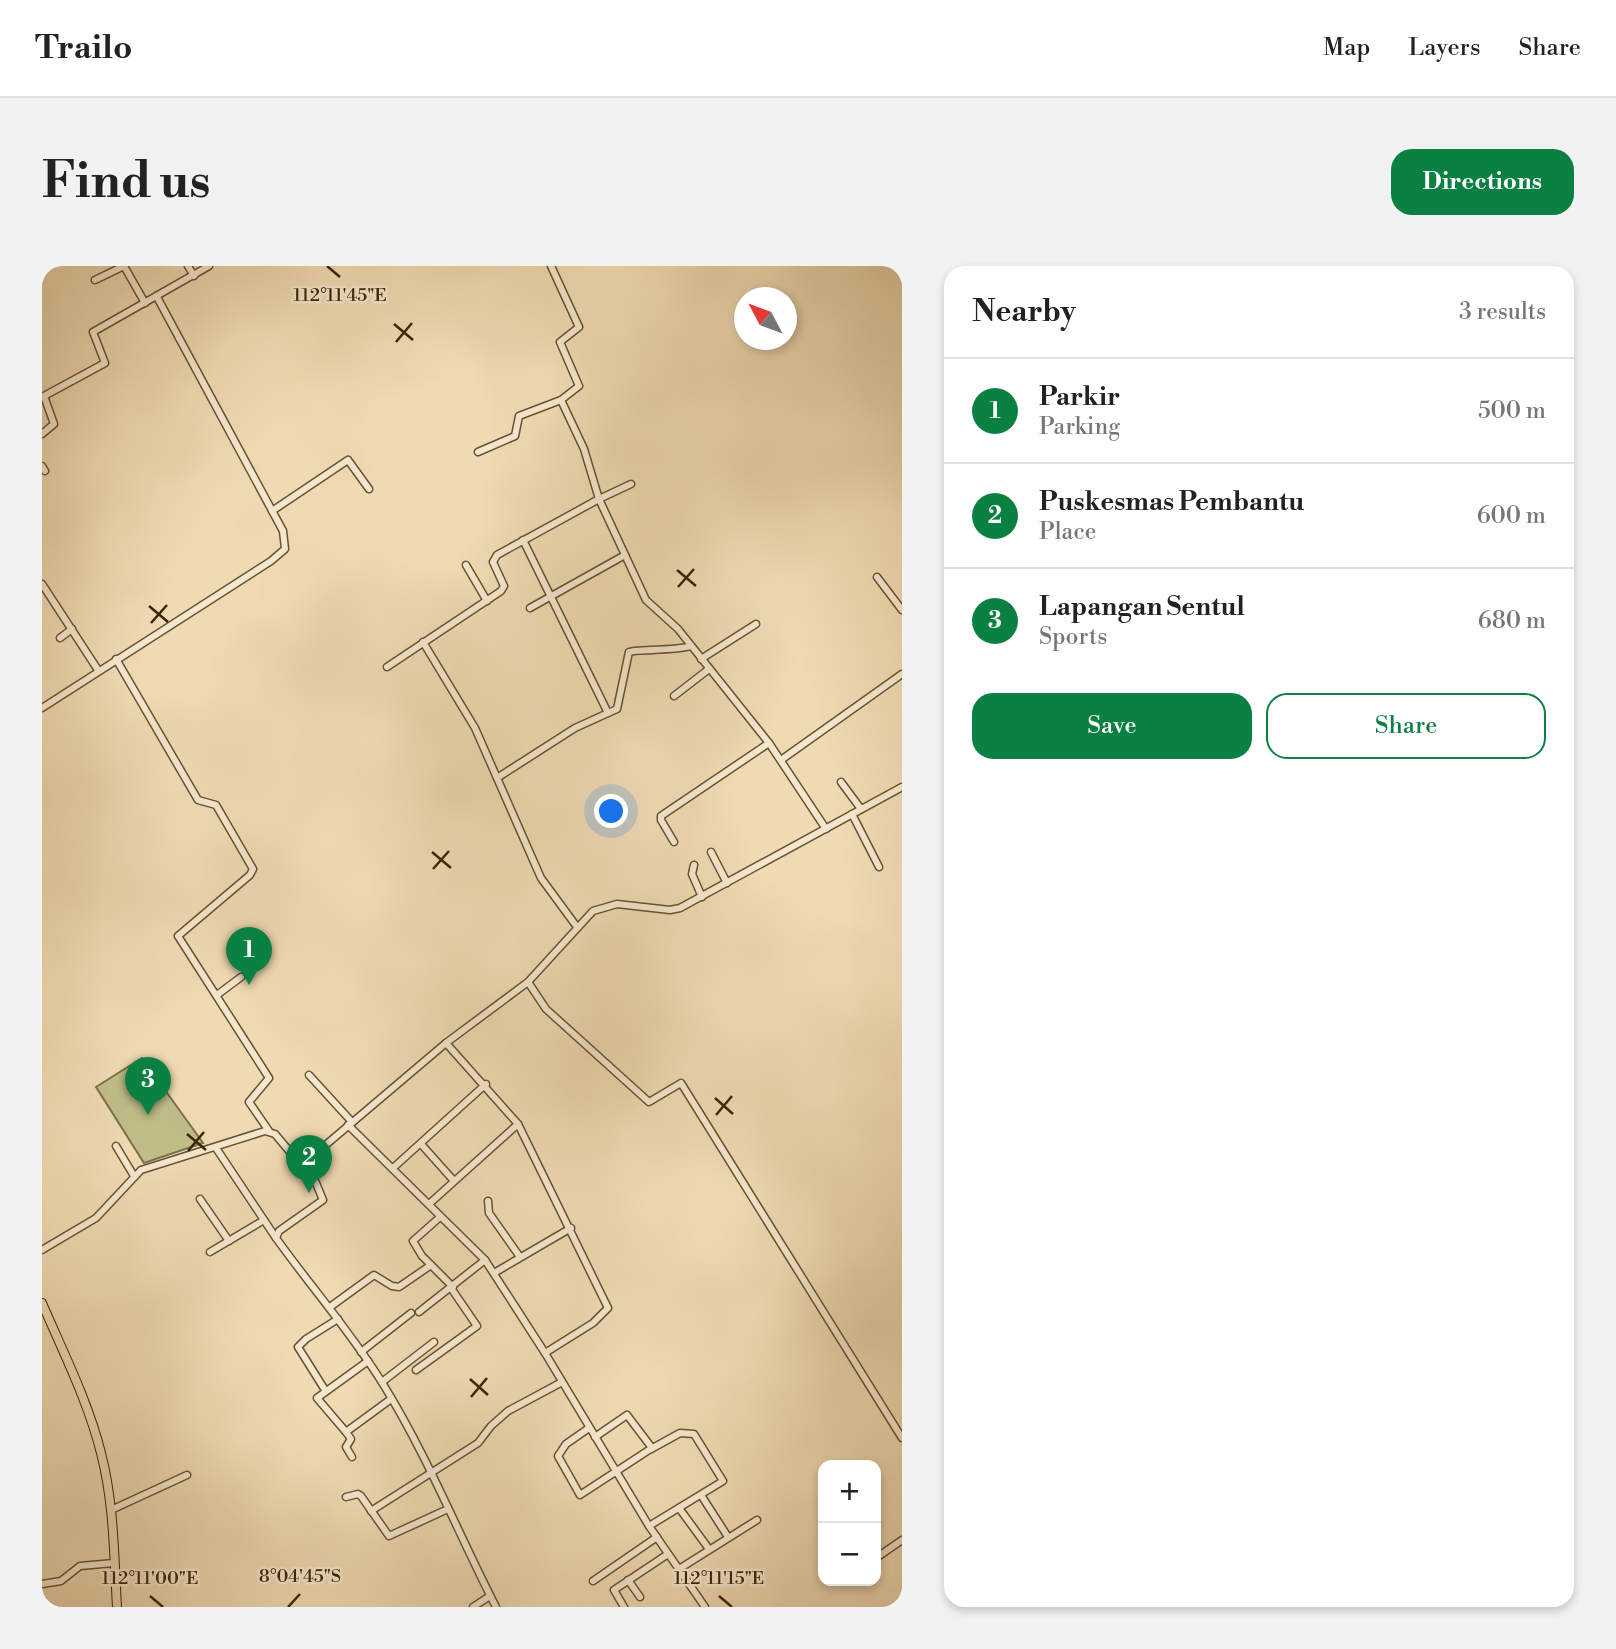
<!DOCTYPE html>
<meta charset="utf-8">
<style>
:root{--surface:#fff;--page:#f2f2f2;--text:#222;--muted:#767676;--line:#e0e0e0;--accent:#0b8043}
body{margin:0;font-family:"Libre Bodoni",serif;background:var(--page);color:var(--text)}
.controls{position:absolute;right:21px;bottom:21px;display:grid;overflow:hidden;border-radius:14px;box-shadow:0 4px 10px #0003}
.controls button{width:63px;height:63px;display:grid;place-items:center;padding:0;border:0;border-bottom:2px solid var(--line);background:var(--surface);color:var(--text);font:35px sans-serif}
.compass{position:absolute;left:692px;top:21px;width:63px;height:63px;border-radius:50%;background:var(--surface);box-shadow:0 4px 10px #0003;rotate:311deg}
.you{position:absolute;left:570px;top:546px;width:24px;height:24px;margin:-18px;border:5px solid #fff;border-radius:50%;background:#1a73e8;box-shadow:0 0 0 10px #1a73e833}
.badge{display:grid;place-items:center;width:46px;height:46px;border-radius:50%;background:var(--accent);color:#fff;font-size:23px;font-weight:700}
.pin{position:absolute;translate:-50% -58px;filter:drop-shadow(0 2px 4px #0008)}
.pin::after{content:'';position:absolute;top:37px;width:24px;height:21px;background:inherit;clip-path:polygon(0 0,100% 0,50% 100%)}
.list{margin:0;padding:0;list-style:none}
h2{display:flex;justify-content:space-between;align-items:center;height:91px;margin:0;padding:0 28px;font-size:30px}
h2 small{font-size:23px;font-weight:400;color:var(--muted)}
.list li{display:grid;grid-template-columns:46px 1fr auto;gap:21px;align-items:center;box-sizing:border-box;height:105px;padding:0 28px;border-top:2px solid var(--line)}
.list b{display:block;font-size:26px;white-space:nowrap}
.list p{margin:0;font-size:23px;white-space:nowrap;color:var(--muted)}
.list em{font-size:23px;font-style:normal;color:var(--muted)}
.actions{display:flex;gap:14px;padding:21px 28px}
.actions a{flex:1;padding:16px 0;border:2px solid var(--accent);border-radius:21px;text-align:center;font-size:24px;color:var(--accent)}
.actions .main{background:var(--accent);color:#fff}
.map{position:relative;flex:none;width:860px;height:1341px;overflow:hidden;border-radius:21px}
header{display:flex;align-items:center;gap:42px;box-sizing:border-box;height:98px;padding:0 35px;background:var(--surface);border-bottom:2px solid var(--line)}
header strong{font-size:33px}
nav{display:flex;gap:38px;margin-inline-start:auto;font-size:24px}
.intro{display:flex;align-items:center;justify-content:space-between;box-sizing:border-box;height:168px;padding:0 42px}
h1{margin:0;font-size:49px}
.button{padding:18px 32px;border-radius:21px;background:var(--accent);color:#fff;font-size:24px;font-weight:700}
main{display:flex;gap:42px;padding:0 42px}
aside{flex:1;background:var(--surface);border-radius:21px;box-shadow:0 4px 10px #0003}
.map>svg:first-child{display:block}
.green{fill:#c0bd88;stroke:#7d7048;stroke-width:2}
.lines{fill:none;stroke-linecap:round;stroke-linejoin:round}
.minor-casing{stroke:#675233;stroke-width:9}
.major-casing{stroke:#3a2409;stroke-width:10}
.minor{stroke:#f5e7cd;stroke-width:6}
.major{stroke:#efdab2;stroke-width:8}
.ticks{fill:none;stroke:#3a2409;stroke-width:2.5}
.ticks-label{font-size:18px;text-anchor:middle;fill:#3a2409;stroke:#f5e7cd;stroke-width:5;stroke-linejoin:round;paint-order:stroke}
</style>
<header>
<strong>Trailo</strong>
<nav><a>Map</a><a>Layers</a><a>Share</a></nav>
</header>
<div class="intro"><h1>Find us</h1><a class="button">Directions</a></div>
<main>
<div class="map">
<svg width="860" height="1341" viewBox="0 0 860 1341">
<rect width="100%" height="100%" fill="#efdab2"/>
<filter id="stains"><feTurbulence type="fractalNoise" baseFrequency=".00286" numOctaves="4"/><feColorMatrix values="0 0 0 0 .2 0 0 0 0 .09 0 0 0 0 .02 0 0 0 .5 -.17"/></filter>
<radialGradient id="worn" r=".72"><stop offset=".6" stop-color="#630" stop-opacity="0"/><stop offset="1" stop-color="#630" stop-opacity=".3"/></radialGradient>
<path class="green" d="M100,792L161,877L102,897L54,821Z"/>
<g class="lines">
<defs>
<g id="minor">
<path d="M82,0L103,37"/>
<path d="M146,0L152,10"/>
<path d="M53,14L82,0"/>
<path d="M0,168L12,158L2,130L63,97L51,66L167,0"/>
<path d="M436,186L473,170L477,150L519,134L537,120L518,76L537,61L509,0"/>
<path d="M0,200L3,205"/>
<path d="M589,218L557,233L604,334L636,363L727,477L784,563"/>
<path d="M230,245L306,194L327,223"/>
<path d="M424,299L445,335"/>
<path d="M835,311L860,344"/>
<path d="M0,318L56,404"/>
<path d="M488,342L583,289"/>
<path d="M18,372L30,363"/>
<path d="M381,376L433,462L499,612L535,661"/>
<path d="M74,393L156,534L174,539L211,603L208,609L136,670L227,812L207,836L227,865"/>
<path d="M659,393L714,358"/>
<path d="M345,401L459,325L462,320L451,296L455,289L557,233L542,183L519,134"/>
<path d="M632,430L667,403"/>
<path d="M0,442L229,295L243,283L241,265L115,31"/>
<path d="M566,447L575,443L587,386C593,383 633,385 649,380"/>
<path d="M739,494L860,408"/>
<path d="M455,512L533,462L566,447L481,274"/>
<path d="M799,516L819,543"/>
<path d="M810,548L837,601"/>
<path d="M632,576L619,554V550L727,477"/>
<path d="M669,586L685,617"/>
<path d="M652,599L650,608L660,631"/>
<path d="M486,716L504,743L607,836L639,817L860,1172"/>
<path d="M175,729L199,711"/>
<path d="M404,777L476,858L566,1042L551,1057L503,1087"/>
<path d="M267,809L310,856"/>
<path d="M306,859L443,994L503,1087L607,1260L663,1341"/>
<path d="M379,878L412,915"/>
<path d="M74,880L92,910"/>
<path d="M174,882L234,972"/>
<path d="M260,899L404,777L486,716L551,645L575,638L628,644L638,642L860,521"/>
<path d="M351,902L444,818"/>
<path d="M158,933L187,975"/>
<path d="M446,935L447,947L478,991"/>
<path d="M387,938L476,858"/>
<path d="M398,951L371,975L380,990L411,1021"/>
<path d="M0,984L54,952L99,904L223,865L233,868L274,917L281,934L237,965L234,972C269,1021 309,1066 341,1118C385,1189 416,1267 454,1341"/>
<path d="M168,986L222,954"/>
<path d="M452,1007L529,962"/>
<path d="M288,1041L332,1009L350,1020L357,1021L389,999"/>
<path d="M377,1046L443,994"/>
<path d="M319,1086L369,1047"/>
<path d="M326,1095L275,1132L304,1166L349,1133"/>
<path d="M374,1104L435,1060L409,1022"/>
<path d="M340,1116L392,1076"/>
<path d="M283,1124L256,1081L264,1073L296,1053"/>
<path d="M547,1162L524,1178L516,1190L538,1229L610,1182L585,1149L553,1171"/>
<path d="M304,1166L309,1173L304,1181L310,1191"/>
<path d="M659,1229L686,1271"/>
<path d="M304,1231L316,1228L319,1230L347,1270L406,1243"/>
<path d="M637,1242L667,1283"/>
<path d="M69,1244L145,1209"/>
<path d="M329,1245L436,1177L449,1160L466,1145L520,1116"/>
<path d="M607,1260L681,1215L652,1168L638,1167L609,1183"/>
<path d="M834,1292L860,1274"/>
<path d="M637,1303L715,1254"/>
<path d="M586,1314L598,1331"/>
<path d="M551,1315L615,1271"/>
<path d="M0,1318L19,1315L38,1300L72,1297"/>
<path d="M431,1341L448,1330"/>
<path d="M582,1341L572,1324L626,1288"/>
</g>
<path id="major" d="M0,1037C21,1086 46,1135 59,1187C72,1237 72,1289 75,1341"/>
</defs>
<use href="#minor" class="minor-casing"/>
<use href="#major" class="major-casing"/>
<use href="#minor" class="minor"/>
<use href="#major" class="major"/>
</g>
<path class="ticks" d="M285,0L298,11M352,58L371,74M354,76L370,57M635,304L654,320M636,321L652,303M107,340L126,356M109,357L125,339M390,586L409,602M391,603L407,585M673,832L691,848M674,849L690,830M145,868L164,884M146,885L162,866M428,1113L446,1129M429,1131L445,1112M108,1330L121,1341M677,1330L690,1341M246,1341L258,1328"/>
<g class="ticks-label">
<text x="298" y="35">112°11'45"E</text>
<text x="258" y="1316">8°04'45"S</text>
<text x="108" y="1318">112°11'00"E</text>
<text x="677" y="1318">112°11'15"E</text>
</g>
<rect width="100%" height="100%" filter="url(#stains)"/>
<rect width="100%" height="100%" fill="url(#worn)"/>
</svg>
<div class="controls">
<button>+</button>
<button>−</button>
</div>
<svg class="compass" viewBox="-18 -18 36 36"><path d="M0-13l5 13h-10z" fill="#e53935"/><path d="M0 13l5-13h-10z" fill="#767676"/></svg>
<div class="you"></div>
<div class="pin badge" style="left:207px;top:719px">1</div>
<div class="pin badge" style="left:267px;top:927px">2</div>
<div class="pin badge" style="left:106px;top:849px">3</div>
</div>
<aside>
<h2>Nearby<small>3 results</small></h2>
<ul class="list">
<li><span class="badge">1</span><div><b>Parkir</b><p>Parking</p></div><em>500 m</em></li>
<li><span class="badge">2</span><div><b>Puskesmas Pembantu</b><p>Place</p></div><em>600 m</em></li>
<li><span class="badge">3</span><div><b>Lapangan Sentul</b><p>Sports</p></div><em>680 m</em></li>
</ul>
<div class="actions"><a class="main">Save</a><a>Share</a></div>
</aside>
</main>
